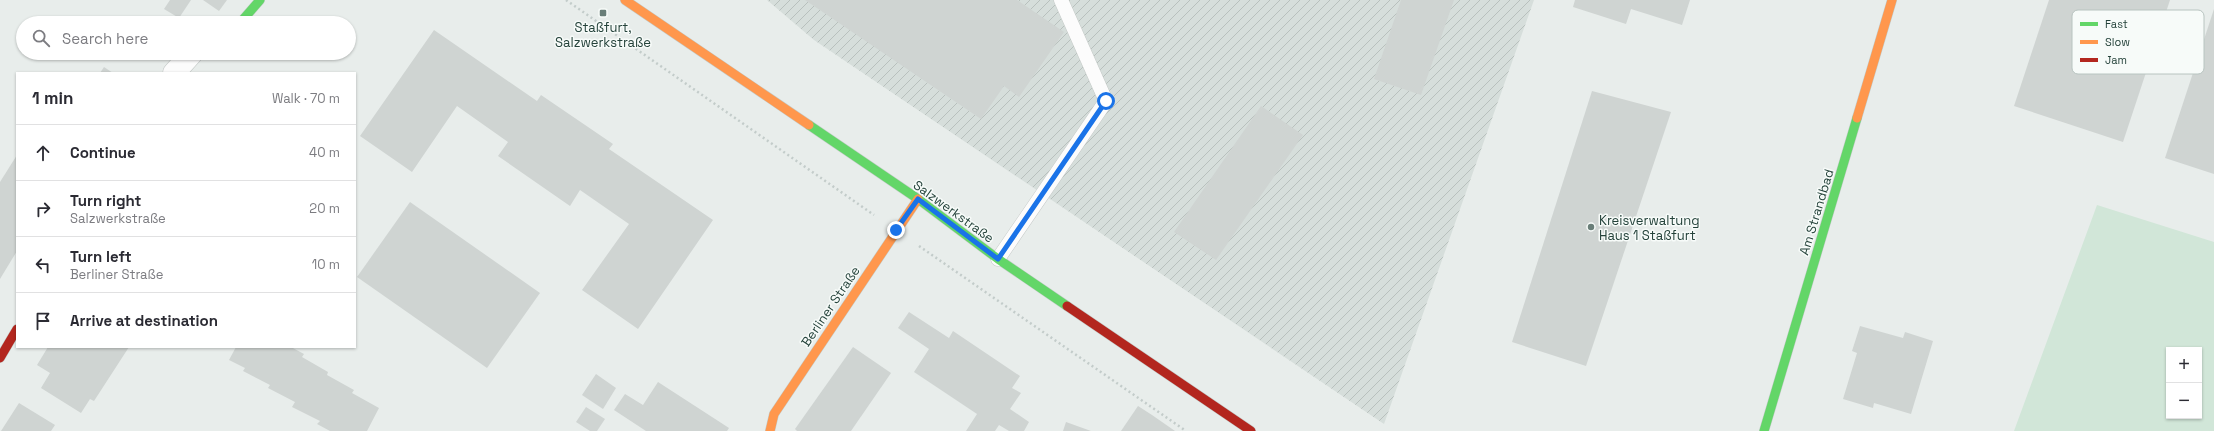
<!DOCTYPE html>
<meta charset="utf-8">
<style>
:root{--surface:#fff;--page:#f7f7f7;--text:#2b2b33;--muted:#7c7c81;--line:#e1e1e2}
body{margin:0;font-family:"Space Grotesk",sans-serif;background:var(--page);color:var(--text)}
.controls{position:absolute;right:12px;bottom:12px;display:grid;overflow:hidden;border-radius:0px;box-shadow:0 1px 3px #0004}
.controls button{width:36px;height:36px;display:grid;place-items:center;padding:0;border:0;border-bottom:1px solid var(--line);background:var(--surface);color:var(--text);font:20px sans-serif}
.stop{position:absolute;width:12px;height:12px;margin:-9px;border:3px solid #1a73e8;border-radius:50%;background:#fff}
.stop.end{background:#1a73e8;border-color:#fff;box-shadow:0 1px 4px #0008}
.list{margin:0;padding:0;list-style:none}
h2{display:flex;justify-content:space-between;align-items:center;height:52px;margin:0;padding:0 16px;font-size:17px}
h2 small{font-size:13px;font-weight:400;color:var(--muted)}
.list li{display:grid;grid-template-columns:26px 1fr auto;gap:12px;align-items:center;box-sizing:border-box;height:56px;padding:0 16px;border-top:1px solid var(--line)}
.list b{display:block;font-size:15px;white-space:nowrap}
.list p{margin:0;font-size:13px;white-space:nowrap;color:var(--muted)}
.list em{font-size:13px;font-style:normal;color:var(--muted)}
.icon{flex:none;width:22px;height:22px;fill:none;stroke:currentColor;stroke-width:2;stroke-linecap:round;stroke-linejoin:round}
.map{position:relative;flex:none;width:2214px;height:431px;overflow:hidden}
.search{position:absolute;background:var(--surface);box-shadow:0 1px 3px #0004;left:16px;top:16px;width:340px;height:44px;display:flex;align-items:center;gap:10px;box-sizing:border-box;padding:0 14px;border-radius:22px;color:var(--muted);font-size:15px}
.panel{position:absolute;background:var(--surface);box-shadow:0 1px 3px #0004;left:16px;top:72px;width:340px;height:276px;border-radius:0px}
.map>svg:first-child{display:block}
.industrial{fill:url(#industrial-furrows)}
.green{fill:#d1e6d8;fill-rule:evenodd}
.building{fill:#cfd4d2}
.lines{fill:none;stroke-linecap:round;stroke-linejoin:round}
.lane-casing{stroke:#c5cac8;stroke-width:15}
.street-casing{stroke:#c5cac8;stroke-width:23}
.fast-casing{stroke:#c3cbc8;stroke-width:10}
.slow-casing{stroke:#c3cbc8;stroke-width:10}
.jam-casing{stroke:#c3cbc8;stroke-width:10}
.path{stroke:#c3ccca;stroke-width:2.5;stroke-dasharray:2 3;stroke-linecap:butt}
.lane{stroke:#fcfcfc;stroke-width:14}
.street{stroke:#fcfcfc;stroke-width:22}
.fast{stroke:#63d668;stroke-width:9}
.slow{stroke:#ff974d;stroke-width:9}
.jam{stroke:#b3261e;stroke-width:9}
.route{stroke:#1a73e8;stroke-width:5}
.poi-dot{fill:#697e78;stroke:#f7fbf9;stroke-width:1.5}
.labels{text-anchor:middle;stroke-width:3;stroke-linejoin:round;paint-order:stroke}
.poi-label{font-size:13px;fill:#24423a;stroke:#f7fbf9}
.street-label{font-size:13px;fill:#24423a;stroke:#f7fbf9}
.key{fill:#f7fbf9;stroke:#b8c4c0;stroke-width:1}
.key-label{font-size:11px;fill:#24423a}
</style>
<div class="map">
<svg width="2214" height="431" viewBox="0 0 2214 431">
<defs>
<pattern id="industrial-furrows" width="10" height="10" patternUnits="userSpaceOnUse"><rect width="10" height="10" fill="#d6dedb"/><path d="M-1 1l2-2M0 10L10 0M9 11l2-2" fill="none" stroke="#b8c0bd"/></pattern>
</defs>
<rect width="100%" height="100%" fill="#e8edeb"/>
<path class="industrial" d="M767,0H1534L1384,424L814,40Z"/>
<path class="green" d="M2097,205L2214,242V431H2014ZM2169,350H2199V416H2169Z"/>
<g class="building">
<path d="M170,0H191L179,18L164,9Z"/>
<path d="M203,0H227L219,11Z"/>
<path d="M805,0H1017L1064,32L1019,97L1004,86L981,119Z"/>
<path d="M1401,0H1454L1421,95L1374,79Z"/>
<path d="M1575,0H1690L1682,25L1631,9L1626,24L1573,7Z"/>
<path d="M2049,0H2170L2123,142L2014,106Z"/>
<path d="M2214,9V174L2165,158Z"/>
<path d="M434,30L537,101L541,95L613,144L609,149L713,220L638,329L582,290L629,224L580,190L570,206L498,156L508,142L457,106L412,172L360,136Z"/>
<path d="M104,67L113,73H100Z"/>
<path d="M1592,91L1671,112L1586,366L1512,342Z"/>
<path d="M1261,106L1303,135L1216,260L1174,232Z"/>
<path d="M17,155V251L0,279V182Z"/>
<path d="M410,202L540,293L487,368L357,277Z"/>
<path d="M909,312L949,338L953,331L1020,376L1012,388L1021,393L1010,409L1029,422L1024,431H1009L999,425L995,431H966L977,414L914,372L929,349L898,328Z"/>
<path d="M1860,326L1903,338L1905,332L1933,341L1911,414L1874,403L1873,408L1843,399L1857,353L1852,351Z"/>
<path d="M48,347H129L94,401L90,399L81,413L41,388L50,373L37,365Z"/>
<path d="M236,347H291L304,354L302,357L328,372L327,375L354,390L352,393L379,408L367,431H330L317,424L320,421L292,407L295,402L268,388L270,385L243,371L245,368L229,360Z"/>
<path d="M853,347L891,373L851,431H797L795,429Z"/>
<path d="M596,374L616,388L603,409L582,395Z"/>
<path d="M658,382L729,428L727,431H646L614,410L625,394L643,405Z"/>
<path d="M19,403L55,425L51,431H1Z"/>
<path d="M1138,406L1152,415L1175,431H1121Z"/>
<path d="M586,407L605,419L597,431H590L576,422Z"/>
<path d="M1066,422L1091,431H1063Z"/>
</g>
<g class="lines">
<defs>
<path id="lane" d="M998,259L1106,101L1061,0"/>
<path id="street" d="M174,73L192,53"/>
<g id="fast">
<path d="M240,23L260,0"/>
<path d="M809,125L918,199L998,259L1067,306"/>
<path d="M1764,431L1857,118"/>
</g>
<g id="slow">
<path d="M625,0L809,125"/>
<path d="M1857,118L1892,0"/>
<path d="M770,431L774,414L918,199"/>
</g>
<g id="jam">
<path d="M1067,306L1251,431"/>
<path d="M0,358L17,329"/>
</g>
</defs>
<use href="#lane" class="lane-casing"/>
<use href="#street" class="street-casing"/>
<use href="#fast" class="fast-casing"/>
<use href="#slow" class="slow-casing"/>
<use href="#jam" class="jam-casing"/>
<g class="path">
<path d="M566,0L874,215"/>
<path d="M919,246L1186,431"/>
</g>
<use href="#lane" class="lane"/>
<use href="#street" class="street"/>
<use href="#fast" class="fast"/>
<use href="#slow" class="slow"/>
<use href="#jam" class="jam"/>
</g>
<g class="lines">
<path class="route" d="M896,230L918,199L998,259L1106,101"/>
</g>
<g class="poi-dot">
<rect x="599" y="9" width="8" height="8" rx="2"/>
<circle cx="1591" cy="227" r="4"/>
</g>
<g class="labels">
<g class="poi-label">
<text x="603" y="32">Staßfurt,<tspan x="603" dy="15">Salzwerkstraße</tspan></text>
<text x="1599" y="225" text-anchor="start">Kreisverwaltung<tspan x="1599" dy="15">Haus 1 Staßfurt</tspan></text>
</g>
<g class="street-label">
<text transform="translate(954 211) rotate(36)" y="5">Salzwerkstraße</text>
<text transform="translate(1816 212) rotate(-73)" y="5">Am Strandbad</text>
<text transform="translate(830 306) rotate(-56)" y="5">Berliner Straße</text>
</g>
</g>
<rect x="2072" y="10" width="132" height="64" rx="6" class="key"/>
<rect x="2080" y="22" width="18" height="4" fill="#63d668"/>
<rect x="2080" y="40" width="18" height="4" fill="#ff974d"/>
<rect x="2080" y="58" width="18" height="4" fill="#b3261e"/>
<g class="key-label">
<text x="2105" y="28">Fast</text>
<text x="2105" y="46">Slow</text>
<text x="2105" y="64">Jam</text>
</g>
</svg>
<div class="controls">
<button>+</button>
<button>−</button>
</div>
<div class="stop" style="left:1106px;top:101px"></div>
<div class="stop end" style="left:896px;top:230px"></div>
<div class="search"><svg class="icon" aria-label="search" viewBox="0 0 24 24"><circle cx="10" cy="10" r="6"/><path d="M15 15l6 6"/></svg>Search here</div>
<section class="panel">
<h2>1 min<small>Walk · 70 m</small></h2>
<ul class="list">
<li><svg class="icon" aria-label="ahead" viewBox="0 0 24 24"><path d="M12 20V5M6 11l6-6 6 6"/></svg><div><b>Continue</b></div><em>40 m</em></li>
<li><svg class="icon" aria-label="right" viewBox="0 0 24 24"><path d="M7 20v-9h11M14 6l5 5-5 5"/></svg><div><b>Turn right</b><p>Salzwerkstraße</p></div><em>20 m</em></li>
<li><svg class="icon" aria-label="left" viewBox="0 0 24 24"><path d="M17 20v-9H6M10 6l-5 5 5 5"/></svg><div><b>Turn left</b><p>Berliner Straße</p></div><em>10 m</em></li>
<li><svg class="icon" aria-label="arrive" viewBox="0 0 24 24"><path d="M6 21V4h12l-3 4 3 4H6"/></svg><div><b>Arrive at destination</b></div></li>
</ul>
</section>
</div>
